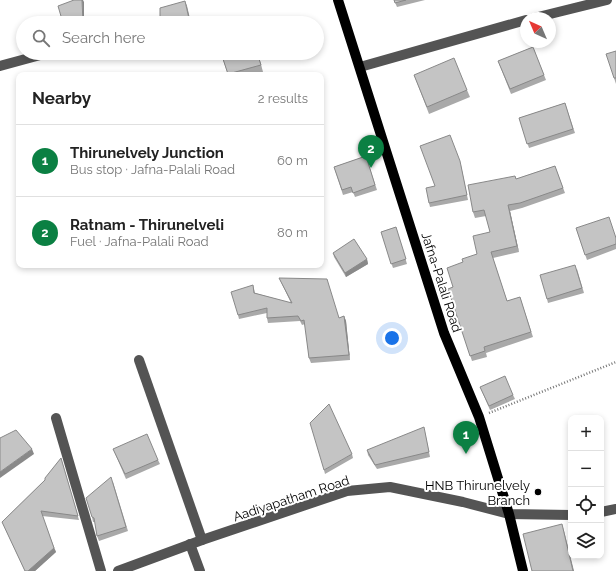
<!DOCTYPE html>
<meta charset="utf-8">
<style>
:root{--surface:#fff;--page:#f2f2f2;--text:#222;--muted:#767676;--line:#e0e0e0;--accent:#0b8043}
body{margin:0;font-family:Raleway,sans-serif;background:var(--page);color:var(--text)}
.controls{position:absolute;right:12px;bottom:12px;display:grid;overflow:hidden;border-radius:8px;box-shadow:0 2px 6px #0003}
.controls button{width:36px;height:36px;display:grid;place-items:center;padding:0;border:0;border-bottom:1px solid var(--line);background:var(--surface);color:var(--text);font:20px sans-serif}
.compass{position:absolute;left:520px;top:12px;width:36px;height:36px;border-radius:50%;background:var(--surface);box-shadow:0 2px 6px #0003;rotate:316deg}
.you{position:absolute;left:392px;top:338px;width:14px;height:14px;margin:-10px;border:3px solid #fff;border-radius:50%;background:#1a73e8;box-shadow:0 0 0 6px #1a73e833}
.badge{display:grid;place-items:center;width:26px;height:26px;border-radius:50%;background:var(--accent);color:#fff;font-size:13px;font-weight:700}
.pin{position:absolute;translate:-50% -33px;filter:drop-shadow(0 1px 2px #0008)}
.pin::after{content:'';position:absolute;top:21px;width:14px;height:12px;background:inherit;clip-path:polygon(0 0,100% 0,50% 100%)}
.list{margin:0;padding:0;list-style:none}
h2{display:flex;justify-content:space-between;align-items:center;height:52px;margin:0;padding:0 16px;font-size:17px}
h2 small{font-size:13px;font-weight:400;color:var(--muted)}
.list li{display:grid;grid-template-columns:26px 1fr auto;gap:12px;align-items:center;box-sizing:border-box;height:72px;padding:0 16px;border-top:1px solid var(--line)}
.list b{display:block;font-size:15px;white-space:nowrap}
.list p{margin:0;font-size:13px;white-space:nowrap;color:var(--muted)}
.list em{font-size:13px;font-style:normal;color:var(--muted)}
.icon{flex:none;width:22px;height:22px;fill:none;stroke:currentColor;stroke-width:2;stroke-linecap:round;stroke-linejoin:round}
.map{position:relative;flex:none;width:616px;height:571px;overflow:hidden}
.search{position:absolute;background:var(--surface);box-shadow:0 2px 6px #0003;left:16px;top:16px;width:308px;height:44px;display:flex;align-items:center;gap:10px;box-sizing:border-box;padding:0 14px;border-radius:22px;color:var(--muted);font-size:15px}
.panel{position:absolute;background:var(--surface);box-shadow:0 2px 6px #0003;left:16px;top:72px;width:308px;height:196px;border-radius:8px}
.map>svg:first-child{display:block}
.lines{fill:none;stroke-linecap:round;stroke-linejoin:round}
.path{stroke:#767676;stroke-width:2.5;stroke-dasharray:1 2;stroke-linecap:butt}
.minor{stroke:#545454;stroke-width:10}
.major{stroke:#000;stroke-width:10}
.wall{fill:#a9a9a9}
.shaded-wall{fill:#898989}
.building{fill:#c4c4c4;stroke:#898989}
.poi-dot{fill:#000;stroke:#fff;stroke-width:1.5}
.labels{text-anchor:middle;stroke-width:4;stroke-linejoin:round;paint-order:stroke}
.street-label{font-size:13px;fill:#000;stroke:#fff}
.poi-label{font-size:13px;fill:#000;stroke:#fff;text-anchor:end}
</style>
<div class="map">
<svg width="616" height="571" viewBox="0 0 616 571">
<rect width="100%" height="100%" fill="#fff"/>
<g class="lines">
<path class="path" d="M489,413L616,362"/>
<g class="minor">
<path d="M534,18L607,0"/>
<path d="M0,66L44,54"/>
<path d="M360,67L526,20"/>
<path d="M139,360L202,540"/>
<path d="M56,418L101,571"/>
<path d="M601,512L616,509"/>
<path d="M190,544L200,571"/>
<path d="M118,571L202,540L347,491L390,487L463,502L509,514L571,515"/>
</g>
<path class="major" d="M338,0L444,333L479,417L509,514L523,571"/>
</g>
<g class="wall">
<path d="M394,0H425L397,7Z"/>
<path d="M533,47L546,80L511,94L498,61Z"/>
<path d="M616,51V84L614,78Z"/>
<path d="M221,53H258L263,72L251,75H228Z"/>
<path d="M414,75L467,90L470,97L429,114Z"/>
<path d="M565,103L575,133L529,148L519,118Z"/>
<path d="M366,156L377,190L355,197L353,192L343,195L334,167Z"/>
<path d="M461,165L468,200L430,207L429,203L435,186Z"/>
<path d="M555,166L565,193L522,208L510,211L519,252L493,258L507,301L520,297L533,337L486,353L487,357L472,361L448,289L453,287L463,262L477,254L490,232L486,216L475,218L473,212L515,176L516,179Z"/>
<path d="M396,227L407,264L393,268L381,232Z"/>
<path d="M576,228L616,237V249L587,260Z"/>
<path d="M333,253L367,259L368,264L346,277L334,257Z"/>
<path d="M577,269L584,293L548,303L547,299Z"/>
<path d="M279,278L339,318L344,316L346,321L350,360L311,363L309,358L305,324L302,325L300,321L268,323L267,318V313L239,319L238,315L253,285L255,293L291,303Z"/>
<path d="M480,387L513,395L515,399L490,410Z"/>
<path d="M425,432L430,457L377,469L368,455L367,450Z"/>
<path d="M113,449L158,460L160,464L126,479Z"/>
<path d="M352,454L353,458L325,474L324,470Z"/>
<path d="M61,458L79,520L42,516L56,552L35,571H25L2,522L45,480Z"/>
<path d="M113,482L128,531L99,541L97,536L95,522H93L92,517Z"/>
</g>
<g class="shaded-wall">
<path d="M82,0H83L84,2V23H83Z"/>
<path d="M185,1L187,6L191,23H190Z"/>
<path d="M508,205L510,211L519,252L517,246Z"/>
<path d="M367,259L368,264L346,277L345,273Z"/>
<path d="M344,316L346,321L350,360L349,355Z"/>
<path d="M32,449L34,454L0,478V472Z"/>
<path d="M562,524L564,531L574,571H573Z"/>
<path d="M54,548L56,552L35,571H28Z"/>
</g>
<g class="building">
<path d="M74,0H82L83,23H63L58,6Z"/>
<path d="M394,0H406L395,3Z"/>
<path d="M185,1L190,23H160V8Z"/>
<path d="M533,47L544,75L510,89L498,61Z"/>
<path d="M616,51V78H614L606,54Z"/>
<path d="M221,53H257L261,65L228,74Z"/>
<path d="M454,58L467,90L427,107L414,75Z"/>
<path d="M565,103L573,129L527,144L519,118Z"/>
<path d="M450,135L460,161L467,195L429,203L426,188L435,186L420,146Z"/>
<path d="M366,156L375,185L353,193L351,187L342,190L334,167Z"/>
<path d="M555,166L563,188L520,203L508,205L517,246L491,252L507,301L520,297L531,332L484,347L485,351L470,356L448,289L453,287L447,268L463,262L462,259L477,254L473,236L490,232L484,210L473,212L468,185L515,176L516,179Z"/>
<path d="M609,217L616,238V244L585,255L576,228Z"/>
<path d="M396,227L406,259L391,264L381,232Z"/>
<path d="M354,239L367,259L345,273L333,253Z"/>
<path d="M575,265L582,288L547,299L540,275Z"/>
<path d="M279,278L327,279L339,318L344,316L349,355L309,358L304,320L301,321L298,316L267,318V308L238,315L231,292L253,285L254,293L292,303Z"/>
<path d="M505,376L513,395L489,406L480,387Z"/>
<path d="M329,404L352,454L324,470L310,423Z"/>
<path d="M424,427L429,452L375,465L367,450Z"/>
<path d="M16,430L32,449L0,472V438Z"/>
<path d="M147,434L158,460L125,474L113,449Z"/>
<path d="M61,458L78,516L41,511L54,548L28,571H25L2,522L45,480V478Z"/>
<path d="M111,477L126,527L97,536L94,518L92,517L86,498Z"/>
<path d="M562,524L573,571H532L523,534Z"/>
</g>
<circle class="poi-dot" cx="538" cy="492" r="4"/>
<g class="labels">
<g class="street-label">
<text transform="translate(442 282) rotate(72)" y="5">Jafna-Palali Road</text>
<text transform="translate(291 498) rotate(-18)" y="5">Aadiyapatham Road</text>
</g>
<g class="poi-label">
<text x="530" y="490">HNB Thirunelvely<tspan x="530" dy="15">Branch</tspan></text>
</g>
</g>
</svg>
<div class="controls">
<button>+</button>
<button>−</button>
<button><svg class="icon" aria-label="locate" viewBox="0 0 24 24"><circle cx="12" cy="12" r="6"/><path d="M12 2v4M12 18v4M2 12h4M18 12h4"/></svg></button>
<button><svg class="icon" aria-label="layers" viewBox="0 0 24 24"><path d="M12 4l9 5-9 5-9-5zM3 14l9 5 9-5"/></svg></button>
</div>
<svg class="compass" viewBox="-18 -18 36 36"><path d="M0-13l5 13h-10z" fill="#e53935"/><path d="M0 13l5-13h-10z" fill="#767676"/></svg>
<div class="you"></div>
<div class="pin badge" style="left:466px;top:454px">1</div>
<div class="pin badge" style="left:371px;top:168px">2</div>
<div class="search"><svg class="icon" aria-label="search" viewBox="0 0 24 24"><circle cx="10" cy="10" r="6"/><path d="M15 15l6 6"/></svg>Search here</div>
<section class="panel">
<h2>Nearby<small>2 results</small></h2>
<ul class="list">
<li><span class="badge">1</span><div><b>Thirunelvely Junction</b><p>Bus stop · Jafna-Palali Road</p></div><em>60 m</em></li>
<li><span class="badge">2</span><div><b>Ratnam - Thirunelveli</b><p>Fuel · Jafna-Palali Road</p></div><em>80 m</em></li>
</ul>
</section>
</div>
